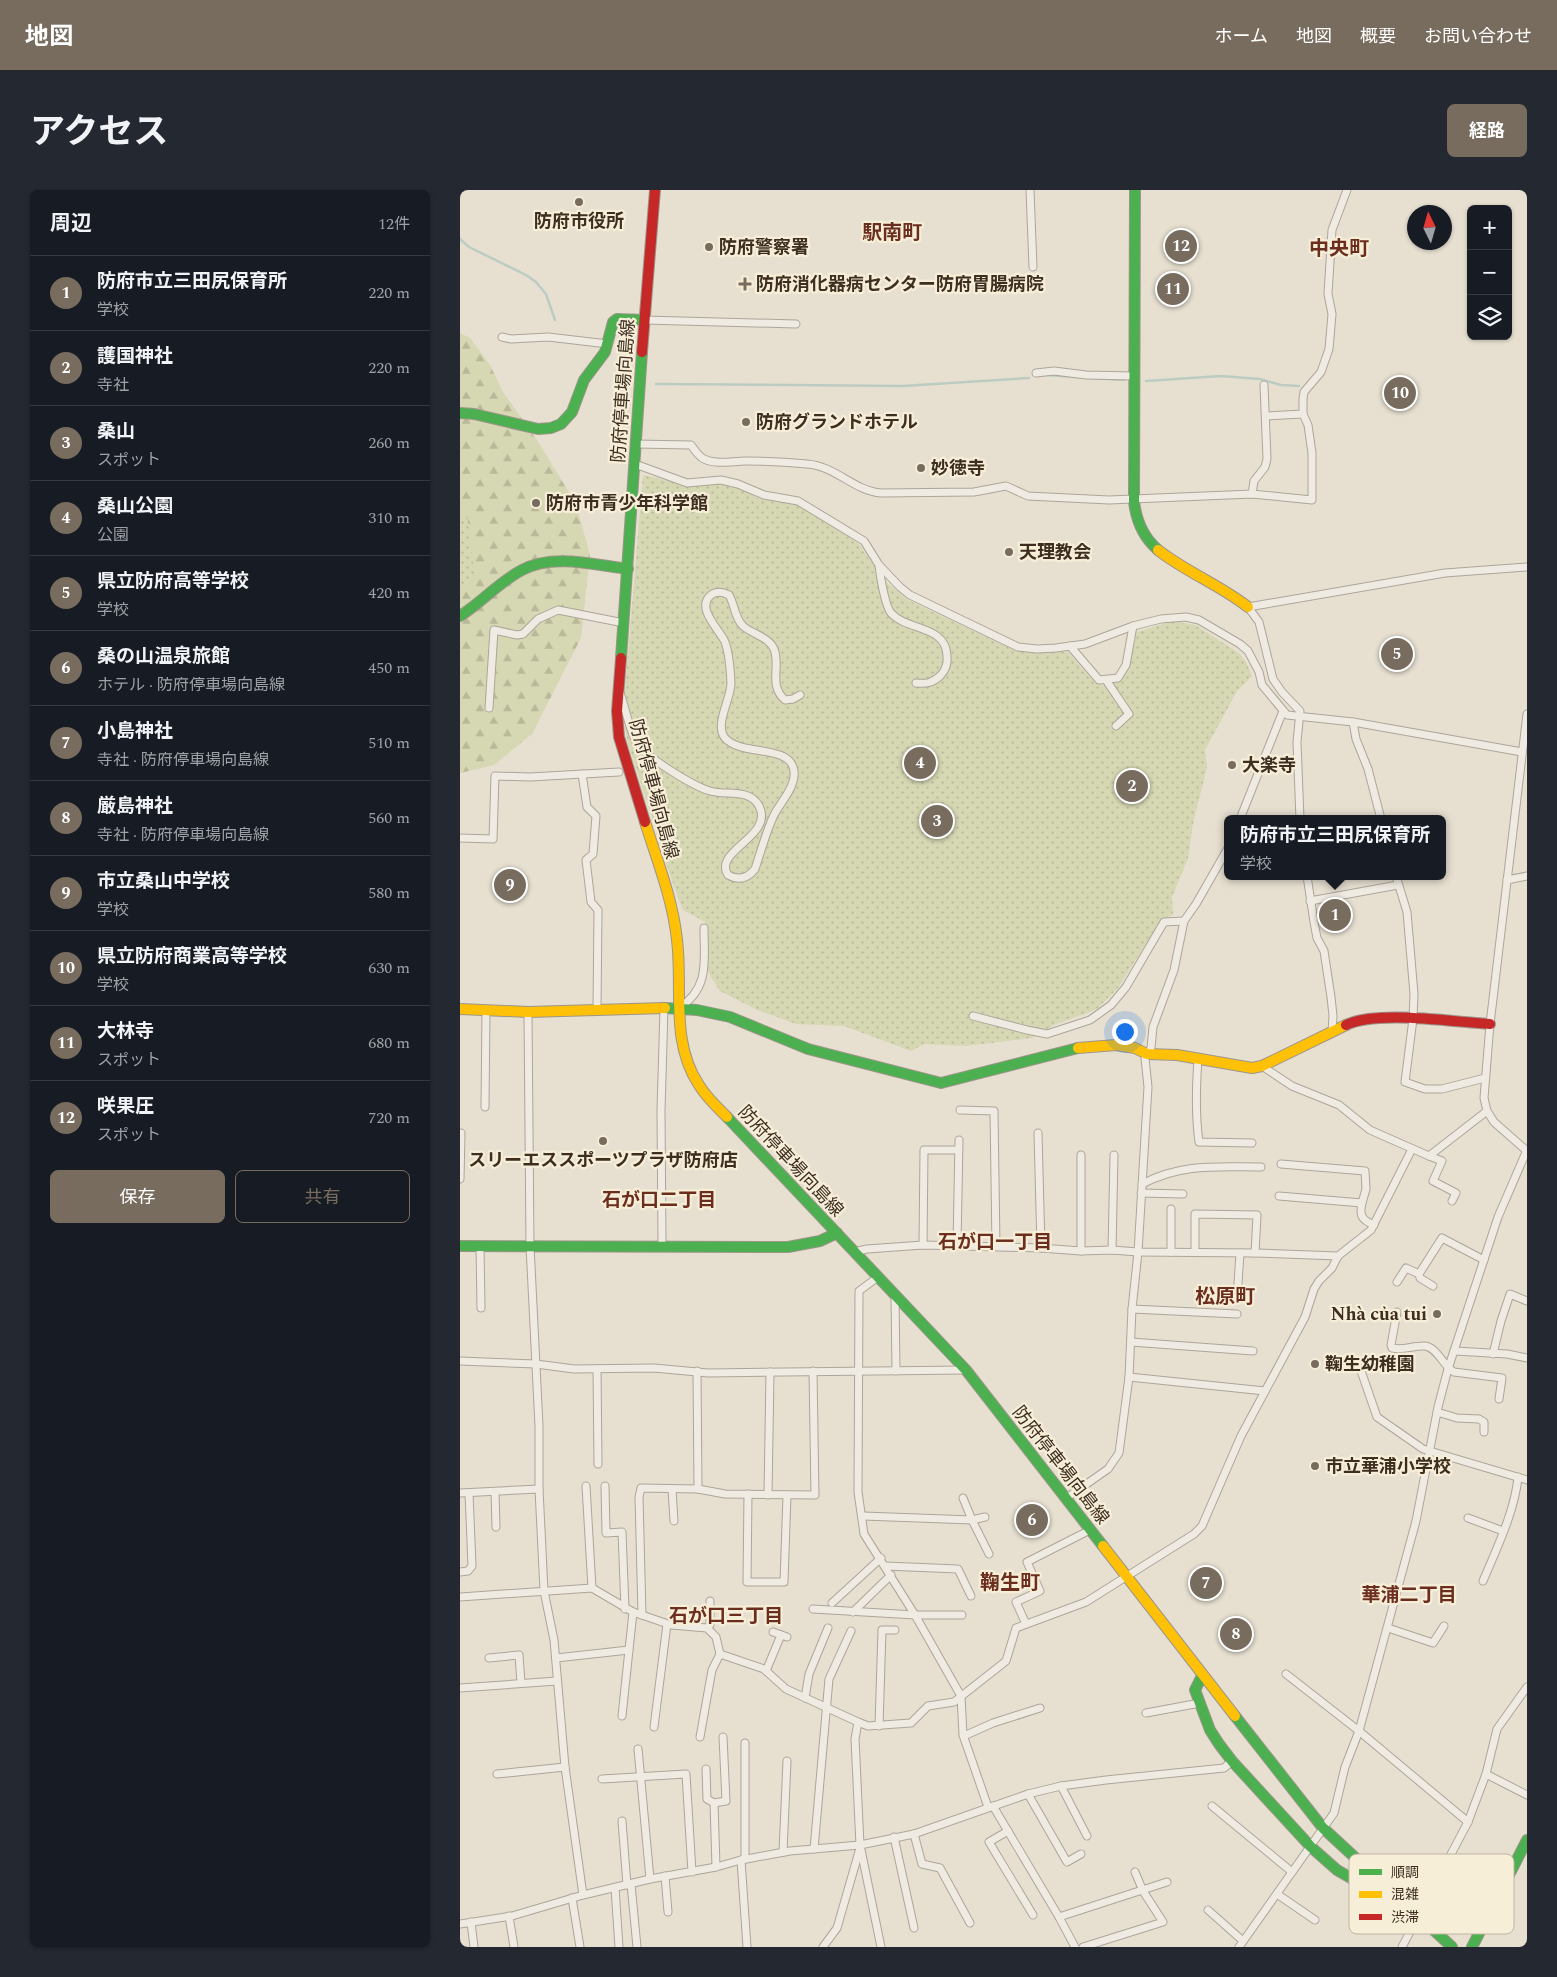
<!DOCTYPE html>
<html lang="ja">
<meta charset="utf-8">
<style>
:root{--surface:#171b24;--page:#242831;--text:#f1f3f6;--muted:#9ea1a6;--line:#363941;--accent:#786c5e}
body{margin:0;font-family:Spectral,"Noto Sans JP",serif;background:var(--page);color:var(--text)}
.controls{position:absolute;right:15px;top:15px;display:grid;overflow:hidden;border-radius:8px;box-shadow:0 1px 4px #0004}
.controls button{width:45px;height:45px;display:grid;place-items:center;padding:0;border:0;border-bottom:1px solid var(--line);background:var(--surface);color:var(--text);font:25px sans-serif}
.compass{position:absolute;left:947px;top:15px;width:45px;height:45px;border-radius:50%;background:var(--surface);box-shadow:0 1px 4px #0004;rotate:355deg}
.you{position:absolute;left:664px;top:841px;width:18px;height:18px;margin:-12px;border:4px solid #fff;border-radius:50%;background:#1a73e8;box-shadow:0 0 0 8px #1a73e833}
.badge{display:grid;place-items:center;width:32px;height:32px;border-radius:50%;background:var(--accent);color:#fff;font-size:16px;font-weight:700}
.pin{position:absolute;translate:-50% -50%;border:2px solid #fff;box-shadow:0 1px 5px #0006}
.popup{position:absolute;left:764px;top:625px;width:222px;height:65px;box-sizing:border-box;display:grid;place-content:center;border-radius:8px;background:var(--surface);filter:drop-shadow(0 1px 4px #0005);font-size:16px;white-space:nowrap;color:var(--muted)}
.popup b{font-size:19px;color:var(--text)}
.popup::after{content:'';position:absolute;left:50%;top:100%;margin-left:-10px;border:10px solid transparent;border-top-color:var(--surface)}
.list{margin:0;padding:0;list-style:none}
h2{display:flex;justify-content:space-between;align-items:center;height:65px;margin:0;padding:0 20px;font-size:21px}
h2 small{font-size:16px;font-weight:400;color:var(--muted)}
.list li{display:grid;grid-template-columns:32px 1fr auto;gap:15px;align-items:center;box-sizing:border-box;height:75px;padding:0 20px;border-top:1px solid var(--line)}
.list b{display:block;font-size:19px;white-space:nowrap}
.list p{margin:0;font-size:16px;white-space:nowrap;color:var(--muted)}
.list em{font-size:16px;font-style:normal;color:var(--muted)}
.actions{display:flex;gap:10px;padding:15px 20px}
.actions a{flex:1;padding:11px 0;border:1px solid var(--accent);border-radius:8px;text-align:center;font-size:18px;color:var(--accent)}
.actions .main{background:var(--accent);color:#fff}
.icon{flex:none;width:28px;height:28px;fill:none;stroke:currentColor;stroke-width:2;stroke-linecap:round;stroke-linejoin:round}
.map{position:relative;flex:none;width:1067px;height:1757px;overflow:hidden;border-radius:8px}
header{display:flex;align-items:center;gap:30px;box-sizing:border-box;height:70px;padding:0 25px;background:var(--accent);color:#fff}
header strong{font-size:24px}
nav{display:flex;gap:28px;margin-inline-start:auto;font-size:18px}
.intro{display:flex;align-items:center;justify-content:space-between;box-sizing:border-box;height:120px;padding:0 30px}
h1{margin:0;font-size:35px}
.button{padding:12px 22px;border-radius:8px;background:var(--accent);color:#fff;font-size:18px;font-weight:700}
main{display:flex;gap:30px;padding:0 30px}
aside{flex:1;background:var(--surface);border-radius:8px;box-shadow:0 1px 4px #0004}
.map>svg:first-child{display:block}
.forest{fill:url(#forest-firs)}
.park{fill:url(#park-dots)}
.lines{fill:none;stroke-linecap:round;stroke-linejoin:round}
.stream{stroke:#bcccc2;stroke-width:2.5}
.street-casing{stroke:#ada599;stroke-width:9}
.fast-casing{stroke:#9c958a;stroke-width:12}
.slow-casing{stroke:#9c958a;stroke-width:12}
.jam-casing{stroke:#9c958a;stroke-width:12}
.street{stroke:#efebe3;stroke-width:7}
.fast{stroke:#4caf50;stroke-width:10}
.slow{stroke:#ffc107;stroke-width:10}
.jam{stroke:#c62828;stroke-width:10}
.poi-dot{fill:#786c5e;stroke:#f7eed8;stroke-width:2}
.labels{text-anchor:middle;stroke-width:4.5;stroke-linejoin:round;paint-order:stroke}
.poi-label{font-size:18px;font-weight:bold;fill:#3d2e20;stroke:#f7eed8;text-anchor:start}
.street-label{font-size:18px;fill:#3d2e20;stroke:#f7eed8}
.neighbourhood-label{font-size:19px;font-weight:bold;fill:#6b2e1e;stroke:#f7eed8}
.quarter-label{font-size:20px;font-weight:bold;fill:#6b2e1e;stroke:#f7eed8}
.key{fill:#f7eed8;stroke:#bfb4a1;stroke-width:1}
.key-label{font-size:14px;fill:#3d2e20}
</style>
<header>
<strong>地図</strong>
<nav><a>ホーム</a><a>地図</a><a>概要</a><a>お問い合わせ</a></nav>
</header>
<div class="intro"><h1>アクセス</h1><a class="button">経路</a></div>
<main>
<aside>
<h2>周辺<small>12件</small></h2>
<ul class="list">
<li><span class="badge">1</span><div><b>防府市立三田尻保育所</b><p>学校</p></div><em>220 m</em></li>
<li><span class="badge">2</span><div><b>護国神社</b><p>寺社</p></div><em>220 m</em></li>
<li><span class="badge">3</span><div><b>桑山</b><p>スポット</p></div><em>260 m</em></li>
<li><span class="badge">4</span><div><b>桑山公園</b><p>公園</p></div><em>310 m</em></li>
<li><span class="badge">5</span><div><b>県立防府高等学校</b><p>学校</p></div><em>420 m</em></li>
<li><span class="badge">6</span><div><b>桑の山温泉旅館</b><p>ホテル · 防府停車場向島線</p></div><em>450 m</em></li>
<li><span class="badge">7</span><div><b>小島神社</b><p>寺社 · 防府停車場向島線</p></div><em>510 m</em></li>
<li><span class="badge">8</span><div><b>厳島神社</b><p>寺社 · 防府停車場向島線</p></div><em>560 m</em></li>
<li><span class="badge">9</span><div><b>市立桑山中学校</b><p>学校</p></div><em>580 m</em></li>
<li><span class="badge">10</span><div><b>県立防府商業高等学校</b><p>学校</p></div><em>630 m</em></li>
<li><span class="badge">11</span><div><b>大林寺</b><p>スポット</p></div><em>680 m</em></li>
<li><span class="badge">12</span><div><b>咲果圧</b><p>スポット</p></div><em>720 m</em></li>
</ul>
<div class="actions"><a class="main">保存</a><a>共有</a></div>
</aside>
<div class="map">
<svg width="1067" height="1757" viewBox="0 0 1067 1757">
<defs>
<pattern id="forest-firs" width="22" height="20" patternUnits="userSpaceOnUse" patternTransform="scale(1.25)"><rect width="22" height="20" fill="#d6d7b3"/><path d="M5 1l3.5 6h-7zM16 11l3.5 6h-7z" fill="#b9b99a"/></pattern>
<pattern id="park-dots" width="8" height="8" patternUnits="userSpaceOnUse" patternTransform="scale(1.25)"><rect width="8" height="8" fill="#d6d7b3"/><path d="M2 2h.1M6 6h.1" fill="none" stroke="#b9b99a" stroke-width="1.8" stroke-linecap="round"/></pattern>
</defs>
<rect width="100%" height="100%" fill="#e7e0d1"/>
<path class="forest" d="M0,143L10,148L30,175L43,202L79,253L116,314L130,365L121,448L72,544L34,575L0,583Z"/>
<g class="park">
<path d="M183,285L232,296L265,293L281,298L297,308L329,312L340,316L398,353L424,390L448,410L554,460L608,462L635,493L645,496L659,491L669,476L677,442L713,431L735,435L779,463L786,472L792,486L777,501L745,560L747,577L733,634L728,668L712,707L713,725L701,730L658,798L637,819L594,835L572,848L506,856L464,854L451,861L384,836L336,834L297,820L260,801L248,782L245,732L223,720L214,697L167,550L163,523Z"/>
<path d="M7,325L15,389L0,403V326Z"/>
</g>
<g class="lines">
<g class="stream">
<path d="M0,49L9,57L66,85L76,92L86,104L95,130"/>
<path d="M585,185L664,190"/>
<path d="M686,191L761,186L800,189L821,195L839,196"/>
<path d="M196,194L443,196L569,188"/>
</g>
<defs>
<g id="street">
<path d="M570,0L573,77"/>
<path d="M184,130L336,134"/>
<path d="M42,147L51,149L88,147L148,154"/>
<path d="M576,183L594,181L626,185L674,186"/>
<path d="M806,226L843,224"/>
<path d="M175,254L231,255C235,260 238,266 244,269C257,275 272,271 286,271C306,271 327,272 347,274C376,276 394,301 421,303L514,302L546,296L568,306L649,310L792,304L852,310V263L848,235L843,224V209L844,202L861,182L869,159L872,124L868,104L872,40L887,0"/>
<path d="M175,274L227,293L261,290L278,294L304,305L338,311L404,351L419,375L440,397L450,405L558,457L577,459L596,458L625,454L673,436L701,429L726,427L739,430L780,454L788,461L799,482L802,495L827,525L893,532L1062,562"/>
<path d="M792,304L794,291L805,277L807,269L804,195"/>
<path d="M419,375C420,385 425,416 431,423C447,441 485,435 487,465C488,473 486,480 480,486C472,493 467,494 456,493"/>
<path d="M610,456L639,490L658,488L666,475L673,436"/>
<path d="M646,490L669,524L656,536"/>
<path d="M160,503C165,516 170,543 177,553C187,568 233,596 250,601C267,606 289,598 299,616C315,646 252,661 268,685C279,691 288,688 295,679C301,661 306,642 314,625C321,611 339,594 333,577C326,555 281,566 265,548C254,535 271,509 271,493C270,479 270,465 265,452C260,440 235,418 251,405C256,401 263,402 269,405C275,415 274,427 283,436C292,444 309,447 314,459C321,477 308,495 325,510L333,509L340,505"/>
<path d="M29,518L34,440L57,445L63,444L78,429L98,420L164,433"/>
<path d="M1067,524L1030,834L1024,908L1027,921L1034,932L1067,961"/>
<path d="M893,532L896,549L908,579L921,629"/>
<path d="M122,584L127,617L136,626L133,664L126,670L131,712L138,720L137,818"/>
<path d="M780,629L823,521"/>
<path d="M840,629L837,552L840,521L822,502L813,489L799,432L788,417L985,383L1067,377"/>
<path d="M0,648L33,649L35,586L70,587L159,582"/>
<path d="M847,686L854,732L857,748L864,761L871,807L873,826L872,842"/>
<path d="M936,686L947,722L954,804L953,829L945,892L965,899H982L1025,888"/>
<path d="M1047,690L1067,686"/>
<path d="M850,711L938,695"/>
<path d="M219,818C250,798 244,771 244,738"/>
<path d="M68,822L70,1056L79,1236V1299L84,1401L94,1450L105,1577L123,1705"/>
<path d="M513,826L567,840L587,844L630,830L651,815L666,797L704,732L724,731"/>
<path d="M738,869C736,897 735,924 739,952L792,953"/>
<path d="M802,876L832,896L879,915L910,940L969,966L1027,921"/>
<path d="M25,917L26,820"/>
<path d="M500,920L534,921L536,1056"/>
<path d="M578,943L581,1058"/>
<path d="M621,965V1061"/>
<path d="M969,966L982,971L973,991L996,1003L992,1011"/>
<path d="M0,989L1,943"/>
<path d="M682,994C722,973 757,977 801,977"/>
<path d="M681,1003L723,1004"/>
<path d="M819,1006L902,1013L906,999L905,981L821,974"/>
<path d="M902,1013C899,1026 902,1030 914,1035"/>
<path d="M202,1055L201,921L204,818"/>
<path d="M463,1055L464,960H498"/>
<path d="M497,1055L499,950"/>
<path d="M20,1056L21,1118"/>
<path d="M652,1060L654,965"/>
<path d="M394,1062L407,1059L463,1055L581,1058L621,1061L652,1060L678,1062L795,1063L878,1066"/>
<path d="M711,1062V1019"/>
<path d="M735,1062V1024L797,1025L795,1063"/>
<path d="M959,1084L982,1048L1024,1070"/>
<path d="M418,1087L399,1101L398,1302L404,1344L455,1425L501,1506L503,1545L528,1617"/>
<path d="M937,1092L946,1078L959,1084L960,1088L973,1096"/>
<path d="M778,1094L780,1063"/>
<path d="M435,1105L436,1181"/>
<path d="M672,1119L777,1124"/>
<path d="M937,1122L931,1155L932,1158C943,1161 954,1155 965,1156C977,1157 984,1177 994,1182L1042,1188L1039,1209"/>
<path d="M671,1152L793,1161"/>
<path d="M995,1161L1047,1164L1067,1168"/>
<path d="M1033,1164L1041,1131L1050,1104L1067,1111"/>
<path d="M0,1171L76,1174L114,1179L194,1178L248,1183L506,1180"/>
<path d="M900,1178L917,1227L963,1259L1067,1290"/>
<path d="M137,1179L138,1274"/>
<path d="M237,1181L238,1299"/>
<path d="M669,1187L805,1201"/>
<path d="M977,1222L997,1228L1019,1229L1024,1232V1242"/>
<path d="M126,1296L132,1398"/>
<path d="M145,1296L146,1343L162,1342L165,1419"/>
<path d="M212,1299L214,1331"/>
<path d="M35,1302L36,1337"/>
<path d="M0,1303L79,1299"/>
<path d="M288,1304L287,1392H324L327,1305"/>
<path d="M308,1305L310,1182"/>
<path d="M503,1308L512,1330L529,1364"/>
<path d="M605,1309L648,1279L659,1263L669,1187L672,1119L678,1062L688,897L685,868L691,858L693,837L714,780L724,731L736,714L768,658"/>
<path d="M403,1326L512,1330L525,1327"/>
<path d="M1008,1328L1043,1341"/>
<path d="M425,1376L498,1379L511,1406"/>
<path d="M0,1382L8,1381L12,1376L9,1303"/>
<path d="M1023,1391C1036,1360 1055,1321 1058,1287"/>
<path d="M0,1407L132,1398L173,1422L211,1435L247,1438L256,1447L260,1464L304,1479L326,1499L398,1532L395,1549L400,1655L421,1757"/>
<path d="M372,1413L421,1368"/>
<path d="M353,1419L455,1425H502"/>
<path d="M393,1422L431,1385"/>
<path d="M182,1425L179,1307L181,1298L238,1299L265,1304L355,1305L353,1181"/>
<path d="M566,1434L556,1412L580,1401L567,1372L630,1340"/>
<path d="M247,1438L250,1435V1411"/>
<path d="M928,1438L973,1453L984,1436"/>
<path d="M313,1442L327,1447"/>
<path d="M29,1468L59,1465L61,1493"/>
<path d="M96,1468L169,1460"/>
<path d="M306,1481L321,1445"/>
<path d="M826,1484L899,1541L1008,1632"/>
<path d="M0,1498L97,1491"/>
<path d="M345,1508L349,1484L368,1438"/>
<path d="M686,1523L740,1513"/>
<path d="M162,1526L173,1422"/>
<path d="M398,1532L408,1536L451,1533L468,1516L494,1512L546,1471L556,1438L626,1412L734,1344L742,1336L781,1246L845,1127L854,1099L859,1091L872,1078L878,1066L911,1040L952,959"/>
<path d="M419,1536L422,1440H435"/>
<path d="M194,1537L207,1434"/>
<path d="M504,1546L533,1533L580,1518"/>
<path d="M240,1547L252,1480L260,1464"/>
<path d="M178,1559L190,1689"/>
<path d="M246,1579L247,1609L254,1613L256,1677"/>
<path d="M37,1584L105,1577"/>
<path d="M1026,1584L1067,1605"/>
<path d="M142,1589L226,1584L232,1682"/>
<path d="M601,1596L627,1646"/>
<path d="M568,1604L607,1672L621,1664"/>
<path d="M254,1613L266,1611L263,1547"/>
<path d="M533,1616L599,1727L615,1757"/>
<path d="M752,1616L832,1682"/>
<path d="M162,1631L167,1695"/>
<path d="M548,1641L529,1652L573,1725"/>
<path d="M454,1644L462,1674L480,1678L510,1733"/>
<path d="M434,1647L454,1738"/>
<path d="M354,1659L369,1489L391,1441"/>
<path d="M323,1662L327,1571"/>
<path d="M285,1669V1553"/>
<path d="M281,1670L287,1757"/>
<path d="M205,1686L208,1722"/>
<path d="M171,1694L177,1757"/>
<path d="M155,1698L159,1757"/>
<path d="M817,1704L855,1730"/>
<path d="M112,1708L120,1757"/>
<path d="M748,1720L783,1751"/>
<path d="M49,1726L54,1757"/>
<path d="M599,1727L707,1692"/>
<path d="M11,1732L14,1757"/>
<path d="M0,1734L52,1726L123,1705L190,1689L256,1677L281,1670L330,1661L400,1655L454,1644L568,1604L601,1596L646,1590L764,1578L772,1571"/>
<path d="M363,1757L377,1738L400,1658"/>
<path d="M623,1757L703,1732L683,1701L675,1682"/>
<path d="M779,1757L874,1623L885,1577L899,1541L956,1331L978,1217L988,1179L1038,1027L1067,960"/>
<path d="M942,1757L1008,1632L1026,1584L1037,1539L1067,1497"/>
</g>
<g id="fast">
<path d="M675,0L674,311C676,330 683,347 698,360"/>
<path d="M0,223L14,224L78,239L91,238L101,234L112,222L124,190L145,162L153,132L157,129L184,130"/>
<path d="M0,426C22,412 39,392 62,380C93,363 135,375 168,379"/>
<path d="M161,468L182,162"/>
<path d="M205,818L237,820L270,827L348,859L481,893L618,858"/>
<path d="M267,927L506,1180L643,1356"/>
<path d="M0,1056L328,1057L360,1051L377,1043"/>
<path d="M742,1486L735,1500L750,1540L759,1554L772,1571L851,1657L877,1680L903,1695L925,1696"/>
<path d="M775,1526L863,1638L992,1757"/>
<path d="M1012,1757L1067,1650"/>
</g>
<g id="slow">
<path d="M698,360C726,382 760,395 788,417"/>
<path d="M185,632C197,670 213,710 217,750C223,798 210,852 239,895C246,907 257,917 267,927"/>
<path d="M0,819L68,822L205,818"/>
<path d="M618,858L656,855L675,858L687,864L717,865L792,878L802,876L886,835"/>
<path d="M643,1356L775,1526"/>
</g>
<g id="jam">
<path d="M182,162L195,0"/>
<path d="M161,468L157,521L159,547L185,632"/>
<path d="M886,835C917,820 993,832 1030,834"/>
</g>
</defs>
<use href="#street" class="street-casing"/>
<use href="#fast" class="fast-casing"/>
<use href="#slow" class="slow-casing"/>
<use href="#jam" class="jam-casing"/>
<use href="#street" class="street"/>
<use href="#fast" class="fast"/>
<use href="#slow" class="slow"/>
<use href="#jam" class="jam"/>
</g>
<g class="poi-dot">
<circle cx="119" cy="12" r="5"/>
<circle cx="249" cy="57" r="5"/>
<path d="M282.5 86.5h5v5h5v5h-5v5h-5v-5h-5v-5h5z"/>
<circle cx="286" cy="232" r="5"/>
<circle cx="461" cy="278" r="5"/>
<circle cx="76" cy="313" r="5"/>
<circle cx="549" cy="362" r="5"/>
<circle cx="772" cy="575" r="5"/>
<circle cx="143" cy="951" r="5"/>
<circle cx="977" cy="1124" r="5"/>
<circle cx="855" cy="1174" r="5"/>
<circle cx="855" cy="1276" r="5"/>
</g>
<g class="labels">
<g class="poi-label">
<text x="119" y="37" text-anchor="middle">防府市役所</text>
<text x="259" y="63">防府警察署</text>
<text x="296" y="100">防府消化器病センター防府胃腸病院</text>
<text x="296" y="238">防府グランドホテル</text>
<text x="471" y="284">妙徳寺</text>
<text x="86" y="319">防府市青少年科学館</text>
<text x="559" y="368">天理教会</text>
<text x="782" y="581">大楽寺</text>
<text x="143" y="976" text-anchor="middle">スリーエススポーツプラザ防府店</text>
<text x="967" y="1130" text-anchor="end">Nhà của tui</text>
<text x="865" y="1180">鞠生幼稚園</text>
<text x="865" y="1282">市立華浦小学校</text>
</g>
<g class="street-label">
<text transform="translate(163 201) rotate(-86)" y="6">防府停車場向島線</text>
<text transform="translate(194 599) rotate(75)" y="6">防府停車場向島線</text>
<text transform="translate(331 971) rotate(47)" y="6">防府停車場向島線</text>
<text transform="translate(601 1275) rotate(52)" y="6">防府停車場向島線</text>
</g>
<g class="neighbourhood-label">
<text x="199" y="1016">石が口二丁目</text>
<text x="535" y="1058">石が口一丁目</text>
<text x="949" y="1411">華浦二丁目</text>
<text x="266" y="1432">石が口三丁目</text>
</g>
<g class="quarter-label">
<text x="432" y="49">駅南町</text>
<text x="879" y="65">中央町</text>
<text x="765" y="1113">松原町</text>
<text x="550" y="1399">鞠生町</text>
</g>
</g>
<rect x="889" y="1664" width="165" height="80" rx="8" class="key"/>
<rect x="899" y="1679" width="23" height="6" fill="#4caf50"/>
<rect x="899" y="1701" width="23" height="7" fill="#ffc107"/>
<rect x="899" y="1724" width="23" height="6" fill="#c62828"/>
<g class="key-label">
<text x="931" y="1687">順調</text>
<text x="931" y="1709">混雑</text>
<text x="931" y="1732">渋滞</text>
</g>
</svg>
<div class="controls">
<button>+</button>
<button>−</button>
<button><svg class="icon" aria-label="layers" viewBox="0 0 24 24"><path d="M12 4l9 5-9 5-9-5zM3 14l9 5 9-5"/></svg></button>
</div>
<svg class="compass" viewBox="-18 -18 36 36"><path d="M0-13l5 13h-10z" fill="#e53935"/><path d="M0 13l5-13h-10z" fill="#9ea1a6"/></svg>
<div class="you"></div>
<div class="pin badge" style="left:875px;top:725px">1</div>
<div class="popup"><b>防府市立三田尻保育所</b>学校</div>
<div class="pin badge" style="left:672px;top:596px">2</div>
<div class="pin badge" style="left:477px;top:631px">3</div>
<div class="pin badge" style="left:460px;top:573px">4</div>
<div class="pin badge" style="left:937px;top:464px">5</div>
<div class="pin badge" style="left:572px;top:1330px">6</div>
<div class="pin badge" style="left:746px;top:1393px">7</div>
<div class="pin badge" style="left:776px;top:1444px">8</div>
<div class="pin badge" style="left:50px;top:695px">9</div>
<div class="pin badge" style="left:940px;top:203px">10</div>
<div class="pin badge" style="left:713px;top:99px">11</div>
<div class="pin badge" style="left:721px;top:56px">12</div>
</div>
</main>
